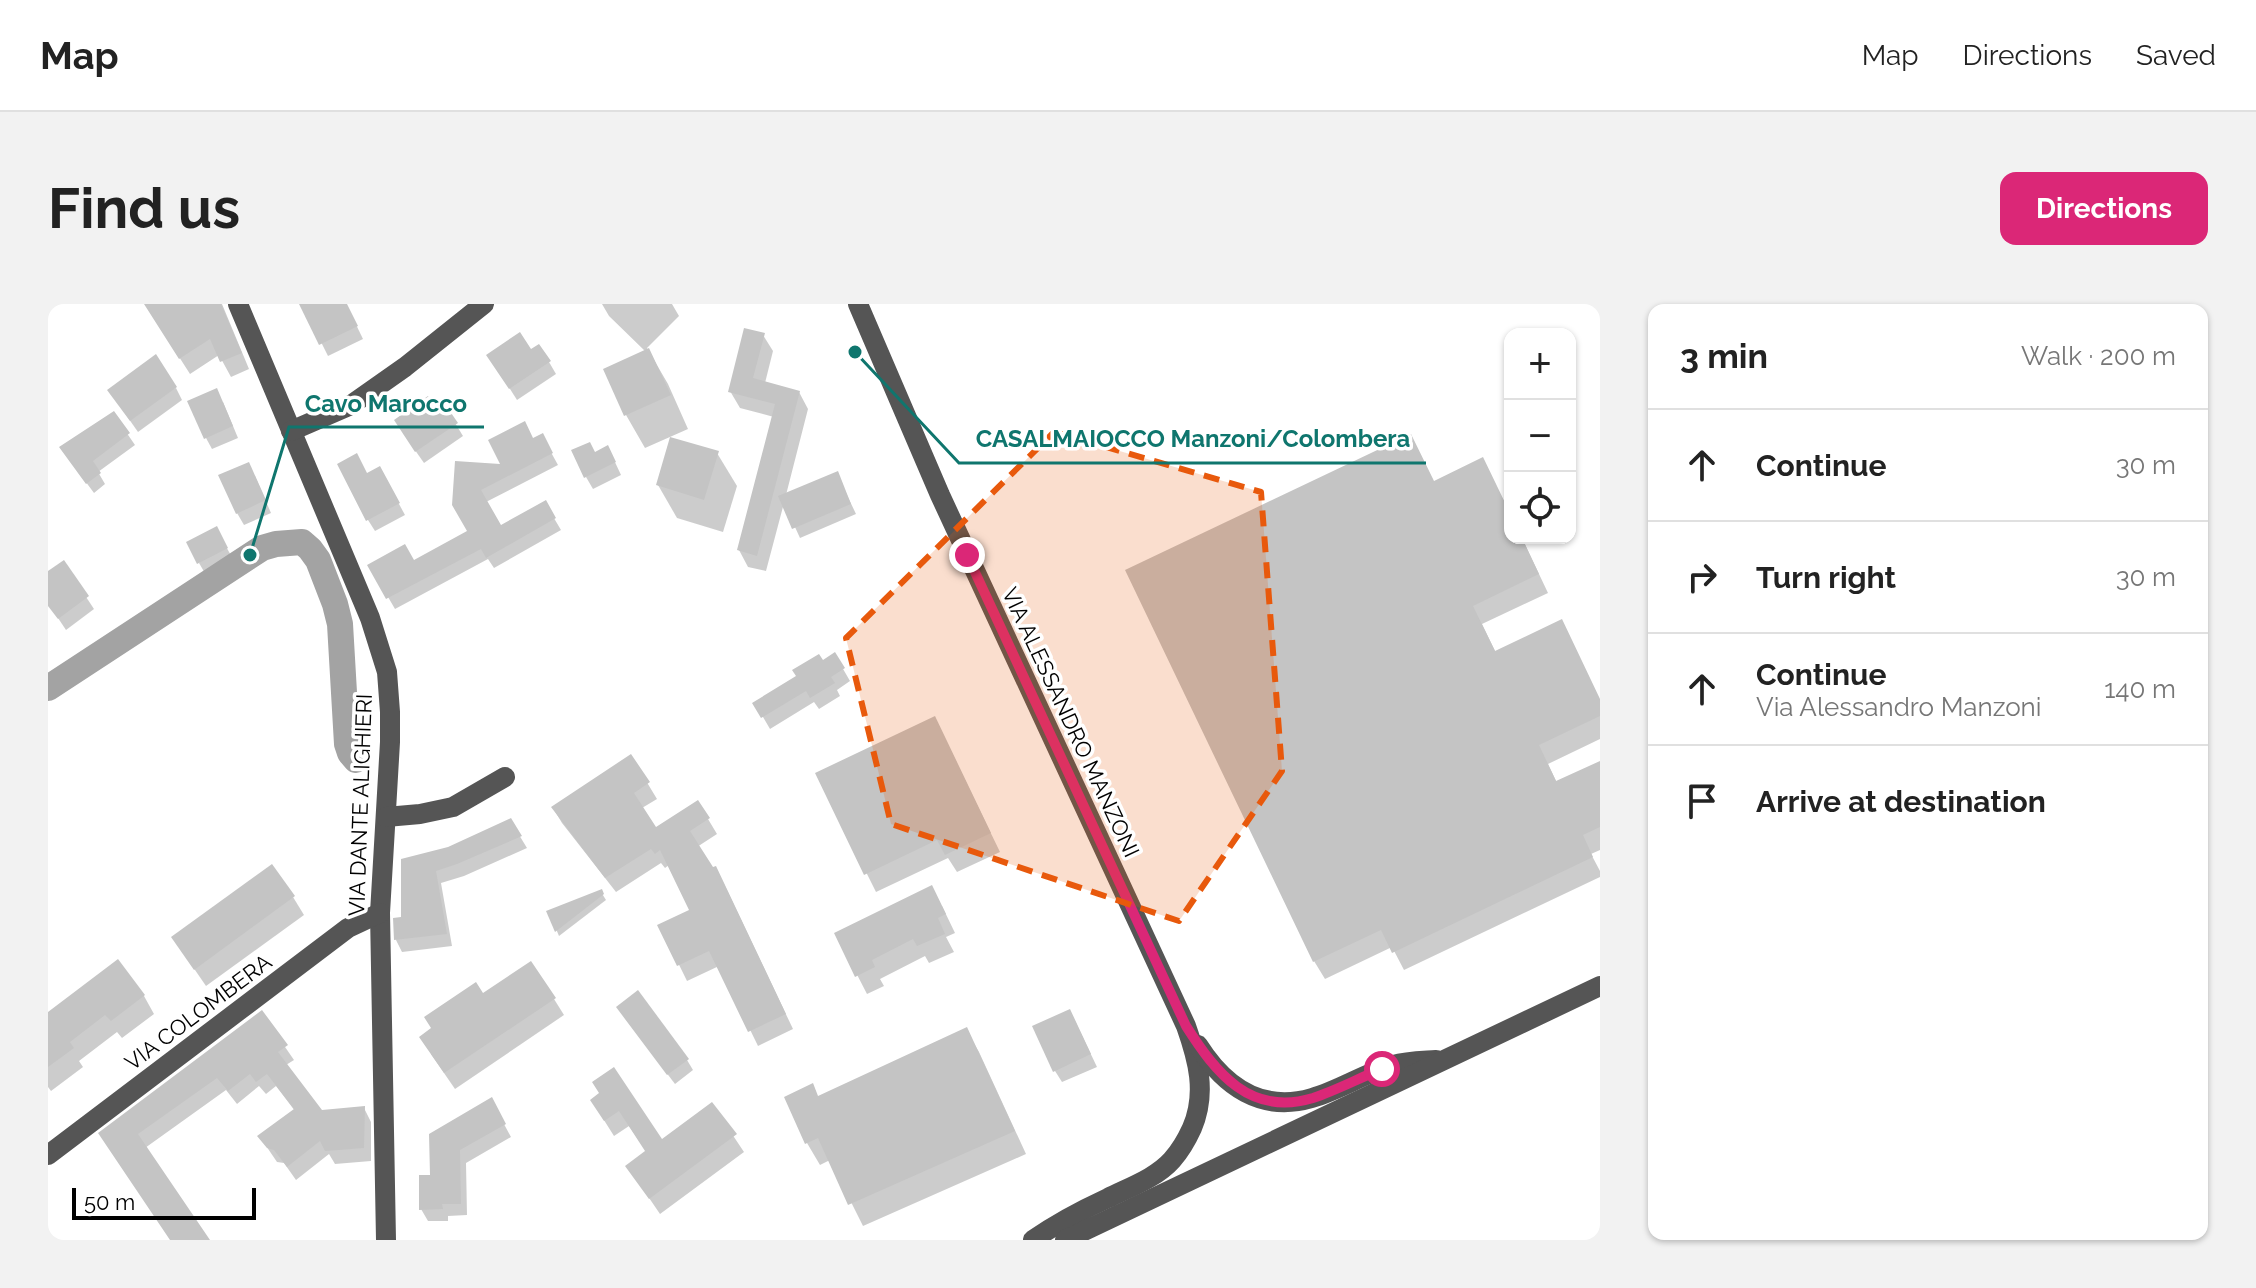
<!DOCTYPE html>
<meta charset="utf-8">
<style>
:root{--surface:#fff;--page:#f2f2f2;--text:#222;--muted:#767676;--line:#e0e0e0;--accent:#db2777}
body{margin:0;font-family:Raleway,sans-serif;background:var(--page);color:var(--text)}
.controls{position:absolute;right:24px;top:24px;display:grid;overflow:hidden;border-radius:16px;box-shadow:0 2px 6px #0004}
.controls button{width:72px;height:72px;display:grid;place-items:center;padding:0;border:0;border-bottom:2px solid var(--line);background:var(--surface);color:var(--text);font:40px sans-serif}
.scale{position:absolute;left:24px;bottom:20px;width:184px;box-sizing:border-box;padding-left:8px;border:4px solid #000;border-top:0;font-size:22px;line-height:28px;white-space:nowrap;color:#000;-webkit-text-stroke:6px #fff;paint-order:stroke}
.stop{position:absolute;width:24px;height:24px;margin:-18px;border:6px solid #db2777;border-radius:50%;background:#fff}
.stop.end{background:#db2777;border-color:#fff;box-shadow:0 2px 8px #0008}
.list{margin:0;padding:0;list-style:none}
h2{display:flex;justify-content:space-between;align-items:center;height:104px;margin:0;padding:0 32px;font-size:34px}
h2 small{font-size:26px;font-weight:400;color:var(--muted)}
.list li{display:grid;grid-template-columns:52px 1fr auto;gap:24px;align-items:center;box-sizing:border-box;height:112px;padding:0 32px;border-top:2px solid var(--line)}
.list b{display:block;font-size:30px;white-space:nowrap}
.list p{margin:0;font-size:26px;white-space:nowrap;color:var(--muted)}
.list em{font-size:26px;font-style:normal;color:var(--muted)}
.icon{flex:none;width:44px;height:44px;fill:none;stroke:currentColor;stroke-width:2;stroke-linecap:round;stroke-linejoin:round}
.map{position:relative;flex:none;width:1552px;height:936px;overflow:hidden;border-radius:16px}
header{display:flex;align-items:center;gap:48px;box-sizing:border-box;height:112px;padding:0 40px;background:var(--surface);border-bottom:2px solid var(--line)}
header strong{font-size:38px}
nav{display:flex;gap:44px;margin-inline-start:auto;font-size:28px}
.intro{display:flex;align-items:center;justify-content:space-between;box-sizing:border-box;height:192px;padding:0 48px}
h1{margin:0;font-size:56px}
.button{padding:20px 36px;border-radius:16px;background:var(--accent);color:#fff;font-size:28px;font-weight:700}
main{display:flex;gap:48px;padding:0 48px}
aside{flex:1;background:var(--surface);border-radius:16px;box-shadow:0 2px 6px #0004}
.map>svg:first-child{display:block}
.shadow{fill:#0003}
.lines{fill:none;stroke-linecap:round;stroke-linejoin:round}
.canal{stroke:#a3a3a3;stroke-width:26}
.building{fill:#c4c4c4}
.minor{stroke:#555;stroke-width:20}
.route{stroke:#db2777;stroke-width:10}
.marked{fill:#e8590c;fill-opacity:0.2;stroke:#e8590c;stroke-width:6;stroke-dasharray:16 10;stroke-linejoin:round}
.labels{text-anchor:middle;stroke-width:7;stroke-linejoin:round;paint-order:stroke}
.street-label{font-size:22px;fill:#000;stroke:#fff}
.leader{fill:none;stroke:#0f766e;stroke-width:3}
.callout-dot{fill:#0f766e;stroke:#fff;stroke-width:3}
.callout-label{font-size:24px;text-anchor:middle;font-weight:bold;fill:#0f766e;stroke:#fff;stroke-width:7;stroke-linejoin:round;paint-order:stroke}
</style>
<header>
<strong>Map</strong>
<nav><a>Map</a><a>Directions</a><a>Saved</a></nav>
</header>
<div class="intro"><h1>Find us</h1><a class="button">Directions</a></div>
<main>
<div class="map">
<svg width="1552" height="936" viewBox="0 0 1552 936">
<rect width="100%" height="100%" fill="#fff"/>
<g class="shadow">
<path d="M109,0H174L201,65L183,73L171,51L142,70L110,20Z"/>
<path d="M254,0H298L315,35L280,52Z"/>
<path d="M554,0H624L631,12L599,44L620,80L640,125L597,144L578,111L598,48L561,12Z"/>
<path d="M715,31L725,47L717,79L751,88L760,105L738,191L789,170L808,210L752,234L736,199L718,267L700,263L691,246L726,113L692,104L682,87Z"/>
<path d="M483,47L501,58L508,70L469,96L448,63Z"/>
<path d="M128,84L134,96L90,128L69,98Z"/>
<path d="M175,98L190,134L164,145L158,134Z"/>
<path d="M399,106L415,132L376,159L355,129Z"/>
<path d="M65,109L87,141L50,168L57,180L46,189L20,154Z"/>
<path d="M494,132L510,161L438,198L453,224L497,199L513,226L446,264L440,255L347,305L322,262L365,259L421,227L406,201L485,136Z"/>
<path d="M669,149L689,182L675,228L629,214L610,181Z"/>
<path d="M547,150L566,156L573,171L545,185L538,173Z"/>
<path d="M332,165L357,211L327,227L320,216L319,172Z"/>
<path d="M207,172L223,209L196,221L189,209Z"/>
<path d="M1387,179L1462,210V234H1474L1500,289L1434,320L1448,349L1552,396V435L1500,460L1509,479L1552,459V546L1543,550L1552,567V573L1356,666L1344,643L1277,675L1266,657Z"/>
<path d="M175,237L186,257L158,271L151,259Z"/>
<path d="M15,258L46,305L18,326L0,299V269Z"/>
<path d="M787,351L802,377L789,386L792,392L771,405L766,398L722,425L707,399Z"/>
<path d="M887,414L952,548L909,568L900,554L828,588L769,470Z"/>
<path d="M583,452L609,495L594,504L608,526L650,499L660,515L669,530L649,543L676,580L745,725L710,742L671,662L639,677L612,622L644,607L621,561L617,564L613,559L568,588L514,519L505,504Z"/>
<path d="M462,516L479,544L416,572L393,579L404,642L354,648L348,636L355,615L401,545Z"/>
<path d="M553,588L558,596L511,632L501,608Z"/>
<path d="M245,593L256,611L158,682L125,634Z"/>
<path d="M894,602L907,629L898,633L906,648L881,659L877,652L832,675L836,682L819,690L788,630Z"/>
<path d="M70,658L96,692L106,710L74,734L69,728L31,757L35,763L3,787L0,783V711Z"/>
<path d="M435,692L506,695L516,711L407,785L383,750Z"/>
<path d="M213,708L246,756L238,761L273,808L316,804L323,818V857L287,860L281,850L248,876L236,859L229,858L212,833L247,807L228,782L218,790L211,782L189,800L178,786L97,844L159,936H123L61,843Z"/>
<path d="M576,713L639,756L645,766L627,780Z"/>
<path d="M1028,719L1049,763L1014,778L1007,767Z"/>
<path d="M918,726L931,748L978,850L815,922L782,856L772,861L759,839L771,794Z"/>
<path d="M553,790L614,837L664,800L696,848L612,910L580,863L599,848L581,822L566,832L554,813Z"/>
<path d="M443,796L463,833L418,859L419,911L400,912V917H380L373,905L384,873Z"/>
</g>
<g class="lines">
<path class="canal" d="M0,384L214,244L228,240L254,238L262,245L270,256L287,300L292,320L299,440L302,449L308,456"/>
</g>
<g class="building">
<path d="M96,0H173L194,49L172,58L162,35L131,55Z"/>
<path d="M251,0H299L310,22L271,41Z"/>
<path d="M696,24L717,29L705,74L752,87L709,252L689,246L727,100L680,88Z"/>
<path d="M472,28L483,45L491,40L503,57L461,85L438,51Z"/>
<path d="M601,44L623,91L576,112L555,65Z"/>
<path d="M108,50L129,83L82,117L59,86Z"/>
<path d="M169,84L185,122L156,135L139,97Z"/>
<path d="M380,92L391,109L399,103L410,119L367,148L346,116Z"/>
<path d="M66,107L82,129L45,157L53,169L38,180L11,143Z"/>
<path d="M477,117L485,134L495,129L505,149L433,186L453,221L498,196L508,214L438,254L433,245L338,295L319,261L357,240L366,256L419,227L404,201L407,157L452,160L440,136Z"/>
<path d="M1363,130L1386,177L1435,153L1462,209V234H1474L1491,270L1425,302L1447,347L1514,315L1552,395V412L1491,441L1508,477L1552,457V523L1535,531L1545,553L1344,649L1333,626L1265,658L1077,266Z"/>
<path d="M622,133L671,147L656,196L608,181Z"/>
<path d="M542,138L547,148L560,141L568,158L536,174L523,146Z"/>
<path d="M309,149L319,169L332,162L352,199L318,217L289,160Z"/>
<path d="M201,158L218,196L188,210L170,171Z"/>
<path d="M790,167L803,200L744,225L730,192Z"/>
<path d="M169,222L180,244L149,260L138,238Z"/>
<path d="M16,256L41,292L10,315L0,302V267Z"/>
<path d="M787,348L797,364L783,373L787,379L762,394L758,387L713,414L704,399L748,372L744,366L771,350L775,356Z"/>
<path d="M887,412L943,529L897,551L889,536L816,571L767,469Z"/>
<path d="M583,450L602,478L586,489L608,523L650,496L662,514L642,527L665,563L668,562L738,710L700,728L661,647L629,662L609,621L641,606L612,546L607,550L603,545L557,574L503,503Z"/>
<path d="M463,514L474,532L409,560L388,567L399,630L346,636L345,614L353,613V555L400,543Z"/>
<path d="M224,560L247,592L146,666L123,633Z"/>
<path d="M884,581L898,610L890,614L897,630L869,642L865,635L824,656L827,663L807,673L786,629Z"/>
<path d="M554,585L556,590L507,628L498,607Z"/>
<path d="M70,655L97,691L63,717L57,711L22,738L26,744L0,763V708Z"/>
<path d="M483,657L508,694L396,769L371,733L383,724L376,713L428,678L435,689Z"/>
<path d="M590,686L641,755L619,771L568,703Z"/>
<path d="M1022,705L1043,750L1005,768L984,722Z"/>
<path d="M214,706L240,741L230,748L274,806L317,802L316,844L277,847L272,837L239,863L226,846L219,844L209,832L246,805L219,770L208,778L202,770L180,787L169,774L90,830L162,936H122L50,829Z"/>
<path d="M919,723L967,827L800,901L770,834L757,840L736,793L765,779L770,792Z"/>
<path d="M566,763L614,835L664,798L689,830L601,895L577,862L597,847L571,807L556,817L542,796L551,789L544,778Z"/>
<path d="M444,793L458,820L412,846L413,900H394L395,905L371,906V871H382L381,830Z"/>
</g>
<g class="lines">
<g class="minor">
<path d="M190,0L322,314L339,368L342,408V438L332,609L338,936"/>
<path d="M810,0L892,191L1138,722C1150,756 1159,789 1144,824C1139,835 1132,847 1124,856C1108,874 1082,883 1060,894C1034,906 1009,919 985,936"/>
<path d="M243,127L303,101L357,63L436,0"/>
<path d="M338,513L372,510L405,503L457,473"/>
<path d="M1150,741C1176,782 1213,809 1264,794C1292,786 1317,769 1345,761C1359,757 1373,757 1388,756"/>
<path d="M0,851L300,624L332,609"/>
<path d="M1017,936L1552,682"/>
</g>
</g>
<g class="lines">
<path class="route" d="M919,251L1138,722C1168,769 1202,813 1265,794C1289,786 1311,774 1334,765"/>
</g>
<path class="marked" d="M1006,128L1213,188L1234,467L1131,617L843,520L798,334Z"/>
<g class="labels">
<g class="street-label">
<text transform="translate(1023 418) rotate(65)" y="8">VIA ALESSANDRO MANZONI</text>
<text transform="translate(312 501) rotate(-88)" y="8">VIA DANTE ALIGHIERI</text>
<text transform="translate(150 708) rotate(-37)" y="8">VIA COLOMBERA</text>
</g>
</g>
<path class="leader" d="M202 251L241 123H436M807 48L911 159H1378"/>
<g class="callout-dot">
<circle cx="202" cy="251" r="8"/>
<circle cx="807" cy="48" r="8"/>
</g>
<g class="callout-label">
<text x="338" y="108">Cavo Marocco</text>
<text x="1145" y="143">CASALMAIOCCO Manzoni/Colombera</text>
</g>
</svg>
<div class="controls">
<button>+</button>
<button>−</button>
<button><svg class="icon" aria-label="locate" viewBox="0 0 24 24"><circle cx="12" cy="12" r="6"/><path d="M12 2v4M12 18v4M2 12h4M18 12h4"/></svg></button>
</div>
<div class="scale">50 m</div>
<div class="stop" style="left:1334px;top:765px"></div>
<div class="stop end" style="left:919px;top:251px"></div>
</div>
<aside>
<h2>3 min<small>Walk · 200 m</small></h2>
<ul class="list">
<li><svg class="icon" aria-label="ahead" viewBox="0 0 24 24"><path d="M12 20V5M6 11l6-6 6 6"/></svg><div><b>Continue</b></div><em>30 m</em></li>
<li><svg class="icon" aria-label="right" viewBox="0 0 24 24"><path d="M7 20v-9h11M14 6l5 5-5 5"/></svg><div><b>Turn right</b></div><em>30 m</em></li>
<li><svg class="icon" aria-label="ahead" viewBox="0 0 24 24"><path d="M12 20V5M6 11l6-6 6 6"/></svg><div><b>Continue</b><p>Via Alessandro Manzoni</p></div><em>140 m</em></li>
<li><svg class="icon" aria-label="arrive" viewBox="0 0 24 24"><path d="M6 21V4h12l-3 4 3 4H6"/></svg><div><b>Arrive at destination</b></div></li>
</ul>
</aside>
</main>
